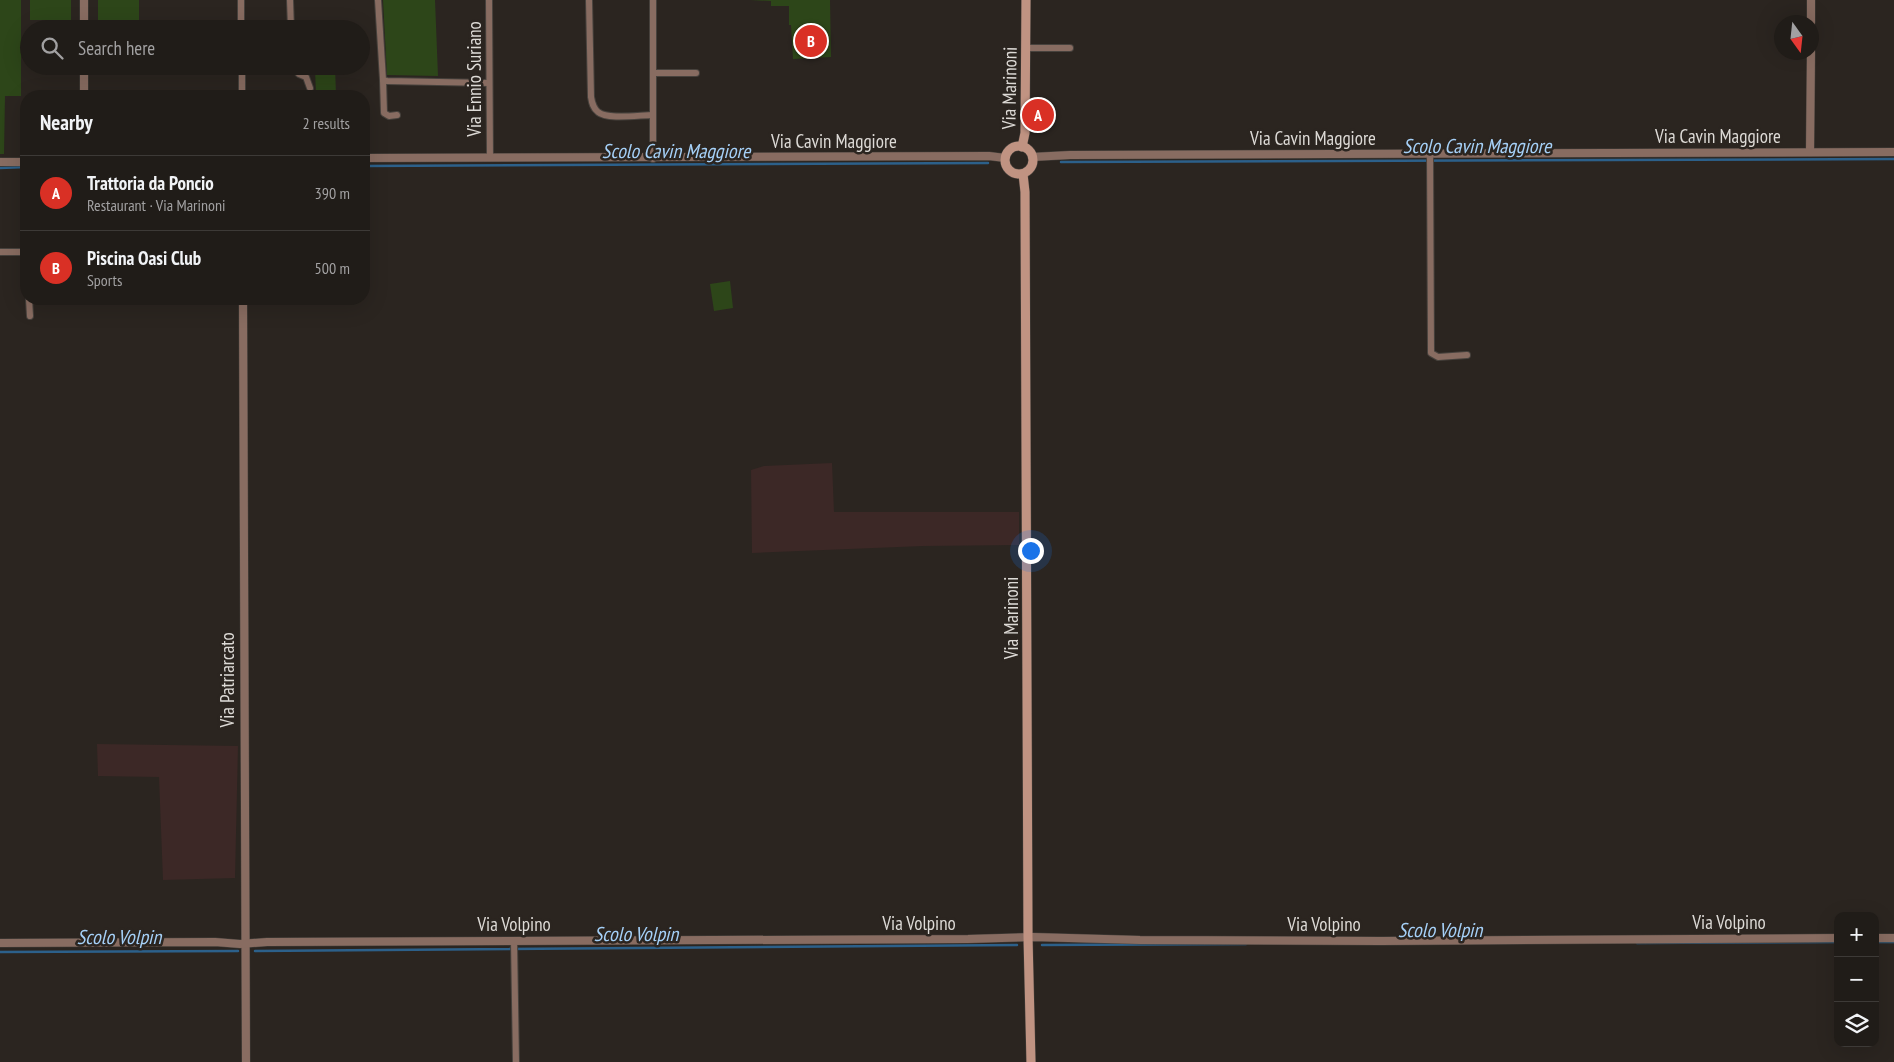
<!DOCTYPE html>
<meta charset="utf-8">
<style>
:root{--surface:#201c18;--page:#2d2925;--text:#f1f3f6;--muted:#a2a1a2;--line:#3d3a37;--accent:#d93025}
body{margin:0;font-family:"PT Sans Narrow",sans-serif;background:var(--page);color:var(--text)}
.controls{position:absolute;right:15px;bottom:15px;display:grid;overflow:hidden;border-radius:10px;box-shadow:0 5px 20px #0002}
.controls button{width:45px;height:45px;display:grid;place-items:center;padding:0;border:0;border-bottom:1px solid var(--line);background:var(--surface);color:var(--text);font:25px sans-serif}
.compass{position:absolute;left:1774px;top:15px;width:45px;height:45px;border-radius:50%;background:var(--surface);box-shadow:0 5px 20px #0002;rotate:165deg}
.you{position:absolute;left:1030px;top:550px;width:18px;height:18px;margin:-12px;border:4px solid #fff;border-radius:50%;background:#1a73e8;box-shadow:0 0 0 8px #1a73e833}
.badge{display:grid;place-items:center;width:32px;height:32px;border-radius:50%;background:var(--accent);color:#fff;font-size:16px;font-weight:700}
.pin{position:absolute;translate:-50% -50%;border:2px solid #fff;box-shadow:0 1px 5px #0006}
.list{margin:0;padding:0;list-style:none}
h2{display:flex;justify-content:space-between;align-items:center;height:65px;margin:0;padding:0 20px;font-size:21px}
h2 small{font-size:16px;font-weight:400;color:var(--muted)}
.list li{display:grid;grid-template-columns:32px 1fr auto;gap:15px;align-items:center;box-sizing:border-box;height:75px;padding:0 20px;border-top:1px solid var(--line)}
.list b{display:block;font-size:19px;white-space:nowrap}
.list p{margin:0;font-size:16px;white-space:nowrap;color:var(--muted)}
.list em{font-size:16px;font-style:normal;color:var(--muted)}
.icon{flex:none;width:28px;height:28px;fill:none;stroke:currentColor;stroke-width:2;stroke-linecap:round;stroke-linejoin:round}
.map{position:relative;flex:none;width:1894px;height:1062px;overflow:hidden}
.search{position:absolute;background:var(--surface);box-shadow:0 5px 20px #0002;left:20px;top:20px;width:350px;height:55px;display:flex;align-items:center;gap:12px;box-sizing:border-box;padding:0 18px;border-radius:28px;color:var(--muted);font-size:19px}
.panel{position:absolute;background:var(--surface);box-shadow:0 5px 20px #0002;left:20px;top:90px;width:350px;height:215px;border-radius:20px}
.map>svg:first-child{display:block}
.industrial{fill:#3c2826}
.green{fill:#2d4619}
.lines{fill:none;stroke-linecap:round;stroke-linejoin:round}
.stream{stroke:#2c608a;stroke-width:2.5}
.minor-casing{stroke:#47423d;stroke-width:8}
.tertiary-casing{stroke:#47423d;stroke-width:9}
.secondary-casing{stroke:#47423d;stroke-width:10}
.minor{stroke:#886c61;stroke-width:6}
.tertiary{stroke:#886c61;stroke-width:8}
.secondary{stroke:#c09382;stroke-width:9}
.labels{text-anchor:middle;stroke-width:5;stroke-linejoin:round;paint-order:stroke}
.street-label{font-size:19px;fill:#dddad6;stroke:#2b2520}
.water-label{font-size:20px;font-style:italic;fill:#a5d0f7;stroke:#2b2520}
</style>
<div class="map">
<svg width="1894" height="1062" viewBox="0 0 1894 1062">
<rect width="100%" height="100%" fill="#2b2520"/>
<g class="industrial">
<path d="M832,463L834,512H1019V545L923,546L752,553L751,470L764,466Z"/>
<path d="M97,744L238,746L235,878L163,880L159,777L98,776Z"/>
</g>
<g class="green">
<path d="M0,0H21V96H5L4,154H0Z"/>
<rect x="30" y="0" width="41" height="20"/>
<rect x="98" y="0" width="41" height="28"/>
<path d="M383,0H435L438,76L387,75Z"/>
<path d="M750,0H830L831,57L793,59L791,25H789V6H771V1Z"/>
<path d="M335,67L336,94L316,95L315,68Z"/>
<path d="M730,281L733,308L714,311L710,284Z"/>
</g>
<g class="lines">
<g class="stream">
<path d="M1061,162L1894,159"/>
<path d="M364,166L988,163"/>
<path d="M0,168L26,167"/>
<path d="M1875,942H1894"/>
<path d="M1637,943L1838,942"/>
<path d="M1042,945L1246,944"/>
<path d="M255,951L1017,945"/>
<path d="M0,952L238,951"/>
</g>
<defs>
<g id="minor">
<path d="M241,0V29"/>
<path d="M290,0L291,29"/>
<path d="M378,0L383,80L387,81L489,83"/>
<path d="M489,0L490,158"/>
<path d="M589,0L591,97C592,103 593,108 598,112C607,120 640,115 653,115"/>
<path d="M1026,48H1070"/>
<path d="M242,66V96"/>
<path d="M292,66L299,74L306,77L310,88"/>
<path d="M653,73H696"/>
<path d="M383,80L384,113L389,116L397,115"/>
<path d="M1430,154L1431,353L1438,357L1467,355"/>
<path d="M653,159V0"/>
<path d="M0,252H26"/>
<path d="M29,299L30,316"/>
<path d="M514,941L516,1062"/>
</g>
<g id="tertiary">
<path d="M84,0V29"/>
<path d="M1811,0V22"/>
<path d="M84,66V96"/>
<path d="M1810,152L1811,52"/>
<path d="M1032,157L1070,155L1894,152"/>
<path d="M364,158L989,156L1005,158"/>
<path d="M0,162H26"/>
<path d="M243,299L246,1062"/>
<path d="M1875,938H1894"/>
<path d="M0,943L215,942L240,944L267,942L968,939L1033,937L1140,940L1381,941L1838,938"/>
</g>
<g id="secondary">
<circle cx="1019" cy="160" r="14"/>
<path d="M1022,147L1025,133L1026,0"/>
<path d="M1023,174L1025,192L1028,937L1031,1062"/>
</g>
</defs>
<use href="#minor" class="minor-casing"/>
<use href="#tertiary" class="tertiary-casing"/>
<use href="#secondary" class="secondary-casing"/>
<use href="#minor" class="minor"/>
<use href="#tertiary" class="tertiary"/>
<use href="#secondary" class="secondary"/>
</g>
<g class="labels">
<g class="street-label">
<text transform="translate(474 79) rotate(-90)" y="7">Via Ennio Suriano</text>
<text transform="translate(1009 88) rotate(-89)" y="7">Via Marinoni</text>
<text x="1718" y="143">Via Cavin Maggiore</text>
<text x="1313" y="145">Via Cavin Maggiore</text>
<text x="834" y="148">Via Cavin Maggiore</text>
<text transform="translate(1011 618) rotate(-90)" y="7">Via Marinoni</text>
<text transform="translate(227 680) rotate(-90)" y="7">Via Patriarcato</text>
<text x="1729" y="929">Via Volpino</text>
<text x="919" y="930">Via Volpino</text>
<text x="514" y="931">Via Volpino</text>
<text x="1324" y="931">Via Volpino</text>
</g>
<g class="water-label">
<text x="1477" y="153">Scolo Cavin Maggiore</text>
<text x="676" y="158">Scolo Cavin Maggiore</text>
<text x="1440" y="937">Scolo Volpin</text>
<text x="636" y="941">Scolo Volpin</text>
<text x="119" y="944">Scolo Volpin</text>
</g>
</g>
</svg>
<div class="controls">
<button>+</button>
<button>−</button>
<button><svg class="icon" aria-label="layers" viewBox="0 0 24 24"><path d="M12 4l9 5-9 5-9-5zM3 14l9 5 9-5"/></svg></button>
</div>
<svg class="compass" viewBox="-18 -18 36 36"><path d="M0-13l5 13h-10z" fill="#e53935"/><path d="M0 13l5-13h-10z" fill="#a2a1a2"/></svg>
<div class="you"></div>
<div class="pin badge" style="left:1038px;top:115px">A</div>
<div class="pin badge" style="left:811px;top:41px">B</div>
<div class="search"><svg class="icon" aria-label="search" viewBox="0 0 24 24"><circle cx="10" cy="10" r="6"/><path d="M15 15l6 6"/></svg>Search here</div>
<section class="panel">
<h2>Nearby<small>2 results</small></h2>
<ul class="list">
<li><span class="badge">A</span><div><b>Trattoria da Poncio</b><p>Restaurant · Via Marinoni</p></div><em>390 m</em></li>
<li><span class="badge">B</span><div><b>Piscina Oasi Club</b><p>Sports</p></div><em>500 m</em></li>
</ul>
</section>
</div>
